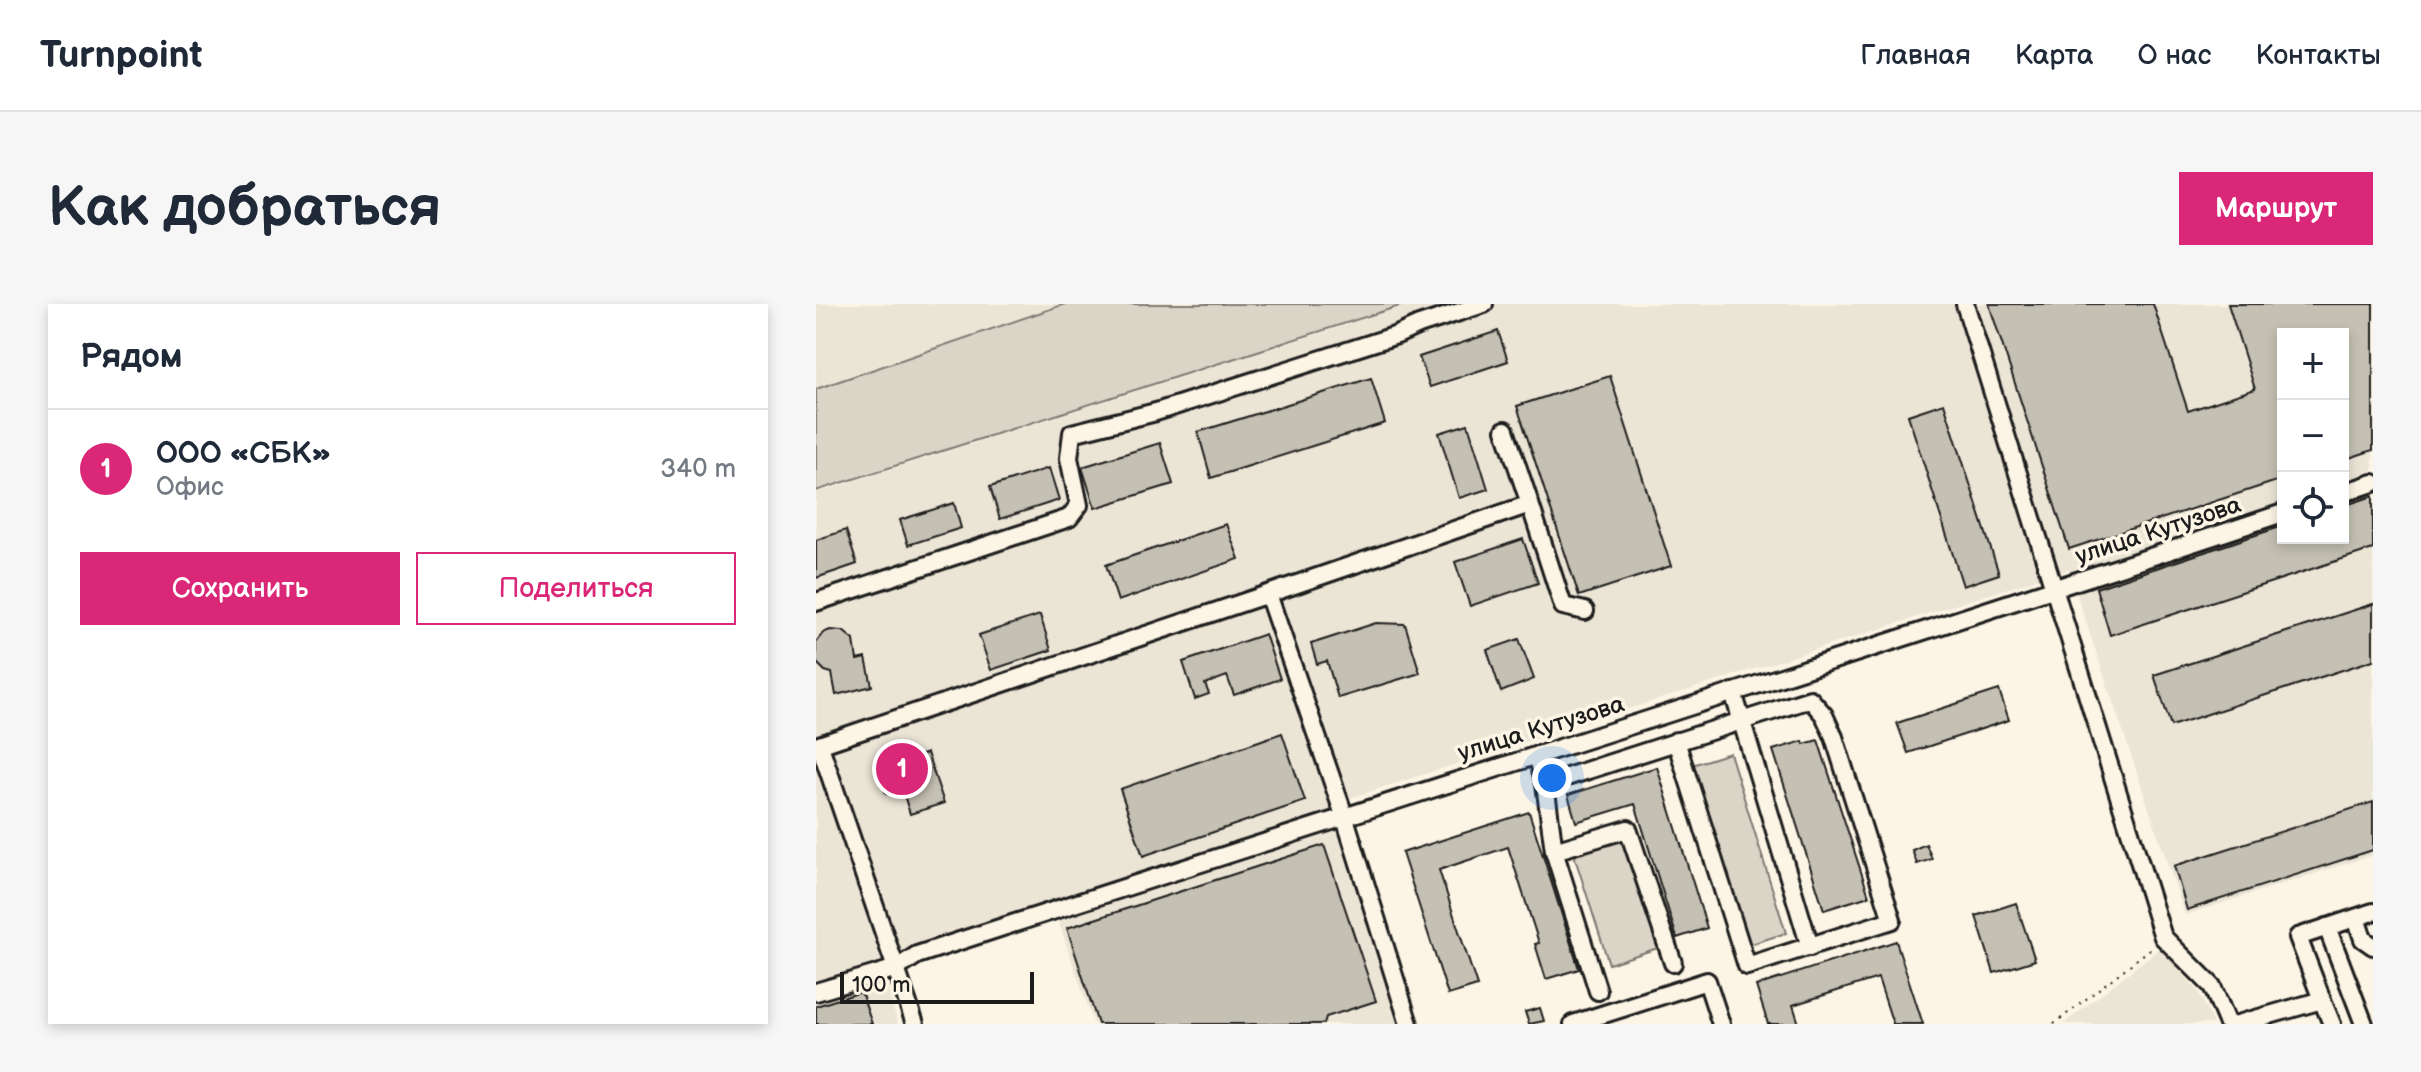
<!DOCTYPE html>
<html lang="ru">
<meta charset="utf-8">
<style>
:root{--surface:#fff;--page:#f6f6f7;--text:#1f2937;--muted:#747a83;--line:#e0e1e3;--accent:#db2777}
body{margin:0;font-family:"Balsamiq Sans",sans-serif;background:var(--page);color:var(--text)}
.controls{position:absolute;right:24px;top:24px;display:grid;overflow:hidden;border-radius:0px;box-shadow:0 4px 12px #0003}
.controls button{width:72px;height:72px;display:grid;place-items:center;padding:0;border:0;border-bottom:2px solid var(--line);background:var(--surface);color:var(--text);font:40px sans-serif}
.scale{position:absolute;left:24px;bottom:20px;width:194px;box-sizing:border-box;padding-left:8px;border:4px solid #1c1c1c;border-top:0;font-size:22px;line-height:28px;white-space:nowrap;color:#1c1c1c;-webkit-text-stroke:6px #fcf5e5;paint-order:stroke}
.you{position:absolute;left:736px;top:474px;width:28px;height:28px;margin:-20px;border:6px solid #fff;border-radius:50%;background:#1a73e8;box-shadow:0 0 0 12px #1a73e833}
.badge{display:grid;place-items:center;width:52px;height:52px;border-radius:50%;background:var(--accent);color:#fff;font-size:26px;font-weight:700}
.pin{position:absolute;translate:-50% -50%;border:4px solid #fff;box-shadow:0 2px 8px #0006}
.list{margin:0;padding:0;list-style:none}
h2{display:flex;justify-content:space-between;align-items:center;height:104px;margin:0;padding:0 32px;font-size:34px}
h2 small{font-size:26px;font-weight:400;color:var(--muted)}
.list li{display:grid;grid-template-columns:52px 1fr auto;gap:24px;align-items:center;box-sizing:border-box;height:120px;padding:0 32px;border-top:2px solid var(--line)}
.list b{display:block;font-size:30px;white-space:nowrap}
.list p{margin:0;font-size:26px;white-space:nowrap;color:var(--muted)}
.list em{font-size:26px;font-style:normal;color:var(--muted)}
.actions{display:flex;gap:16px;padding:24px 32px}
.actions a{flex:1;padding:18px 0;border:2px solid var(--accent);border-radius:0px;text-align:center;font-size:28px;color:var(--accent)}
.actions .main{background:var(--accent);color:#fff}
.icon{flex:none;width:44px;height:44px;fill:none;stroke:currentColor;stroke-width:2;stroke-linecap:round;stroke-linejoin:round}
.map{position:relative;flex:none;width:1557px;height:720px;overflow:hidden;border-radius:0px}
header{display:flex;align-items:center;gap:48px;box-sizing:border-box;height:112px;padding:0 40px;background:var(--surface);border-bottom:2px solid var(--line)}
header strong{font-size:38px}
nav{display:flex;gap:44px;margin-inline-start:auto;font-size:28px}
.intro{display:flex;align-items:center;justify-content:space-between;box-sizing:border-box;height:192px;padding:0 48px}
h1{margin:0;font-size:56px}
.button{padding:20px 36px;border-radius:0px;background:var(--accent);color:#fff;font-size:28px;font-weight:700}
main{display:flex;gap:48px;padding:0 48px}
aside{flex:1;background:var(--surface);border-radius:0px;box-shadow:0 4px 12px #0003}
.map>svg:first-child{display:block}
.built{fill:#ebe5d6;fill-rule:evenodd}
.green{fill:#dbd5c8;stroke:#7c7872;stroke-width:2}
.building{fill:#c4c0b3;stroke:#1c1c1c;stroke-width:2}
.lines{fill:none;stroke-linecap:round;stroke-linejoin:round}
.minor-casing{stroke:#1c1c1c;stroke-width:22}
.path{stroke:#1c1c1c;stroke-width:2;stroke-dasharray:2 6;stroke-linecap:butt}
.minor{stroke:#fcf5e5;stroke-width:16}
.labels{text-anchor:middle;stroke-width:7;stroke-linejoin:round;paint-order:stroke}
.street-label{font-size:24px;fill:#1c1c1c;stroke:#fcf5e5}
</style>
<header>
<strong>Turnpoint</strong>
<nav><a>Главная</a><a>Карта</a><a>О нас</a><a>Контакты</a></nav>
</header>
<div class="intro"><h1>Как добраться</h1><a class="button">Маршрут</a></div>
<main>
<aside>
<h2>Рядом<small></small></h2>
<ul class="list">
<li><span class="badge">1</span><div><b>ООО «СБК»</b><p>Офис</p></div><em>340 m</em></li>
</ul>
<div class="actions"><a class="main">Сохранить</a><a>Поделиться</a></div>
</aside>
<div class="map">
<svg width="1557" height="720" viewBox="0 0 1557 720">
<rect width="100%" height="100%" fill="#fcf5e5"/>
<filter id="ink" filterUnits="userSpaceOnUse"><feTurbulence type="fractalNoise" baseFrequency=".0125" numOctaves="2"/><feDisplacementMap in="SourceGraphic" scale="16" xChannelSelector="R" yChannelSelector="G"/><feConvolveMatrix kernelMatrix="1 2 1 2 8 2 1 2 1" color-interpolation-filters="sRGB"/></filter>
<g filter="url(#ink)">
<g class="built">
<path d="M0,0H249L0,85Z"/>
<path d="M595,0H1557V551L1369,611L1252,265L515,500L584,720H278L242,617L68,673L82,720H0V189ZM1467,30H1527V234H1467Z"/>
<path d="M1344,644L1382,687L1397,720H1247Z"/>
</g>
<g class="green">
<path d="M249,0H590L0,187V85Z"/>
<path d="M914,449L970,629L932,641L876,461Z"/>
<path d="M798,534L811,540L845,643L793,660L759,554L761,547Z"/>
</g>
<g class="building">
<path d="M1173,0H1337L1372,107L1439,85L1412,0H1557V146L1527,156V30H1467V175L1253,245Z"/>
<path d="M682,27L692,57L614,83L603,53Z"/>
<path d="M794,72L855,262L763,292L701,102Z"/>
<path d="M555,74L569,119L395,174L382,128Z"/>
<path d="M1128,99L1183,270L1147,282L1092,111Z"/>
<path d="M652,120L672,185L643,194L623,129Z"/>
<path d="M344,139L357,180L279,204L266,163Z"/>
<path d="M233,164L243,196L184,215L174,183Z"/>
<path d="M1557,192V245L1294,331L1280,284L1467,222V234H1527V202Z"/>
<path d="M138,199L145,224L92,241L84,216Z"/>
<path d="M410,220L423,255L302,297L290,261Z"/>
<path d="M30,226L41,260L0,274V236Z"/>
<path d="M707,235L722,279L654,302L639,258Z"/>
<path d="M1557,300V356L1355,422L1338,371Z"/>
<path d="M224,311L235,346L175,366L163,331Z"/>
<path d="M560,319L589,320L604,369L522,394L511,357L501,360L495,340Z"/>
<path d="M14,326L27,327L38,336L41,356L50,354L56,382L20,391L16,369L9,367L0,358V338L7,329Z"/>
<path d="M449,330L464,375L418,391L411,372L389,380L393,390L379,395L367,358Z"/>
<path d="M703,335L718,375L685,388L671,346Z"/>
<path d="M1183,386L1193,416L1092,449L1081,419Z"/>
<path d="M466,429L489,497L327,552L304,485Z"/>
<path d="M1002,436L1053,592L1008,606L957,446L987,437L988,440Z"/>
<path d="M111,449L128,499L94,510L86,485L70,490L62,465Z"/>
<path d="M841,463L891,624L861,634L819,500L760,518L752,491Z"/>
<path d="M1557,498V546L1371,606L1358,562Z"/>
<path d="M713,508L763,665L730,675L719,640L723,639L692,543L623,566L661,682L632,691L586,549Z"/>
<path d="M1110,540L1116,555L1101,560L1096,546Z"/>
<path d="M508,541L560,697L510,713L508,720H282L251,624Z"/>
<path d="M1200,599L1219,656L1178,669L1160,612Z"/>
<path d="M1080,637L1107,720H1077L1062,674L977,701L983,720H952L940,682Z"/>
<path d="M45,688L56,720H0V702Z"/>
<path d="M724,704L728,717L713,720L709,708Z"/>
</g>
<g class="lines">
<defs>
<g id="minor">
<path d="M1149,0L1347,633L1396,682L1412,720"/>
<path d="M1527,189L1557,179"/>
<path d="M714,200L747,302L769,307"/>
<path d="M0,298L253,214L263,201L253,154L256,129L340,108L581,31L603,21L668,0"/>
<path d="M917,388L994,643"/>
<path d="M0,442L452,290"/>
<path d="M0,442H4L99,720"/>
<path d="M721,451L729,480L738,547L782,687"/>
<path d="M729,480L994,395L1008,411L1018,433L1076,616L931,662L860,437"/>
<path d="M738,547L812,525L857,659"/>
<path d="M1540,614L1547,635L1557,642"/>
<path d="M1511,623L1548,720"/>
<path d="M0,688L81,664L101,651C556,502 1013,361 1467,209"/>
<path d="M1506,696L1482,633L1557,608"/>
<path d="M593,720L528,511L452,290L714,200L689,126"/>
<path d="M757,720L891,677L905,720"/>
<path d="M1422,720L1506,696L1516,720"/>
</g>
</defs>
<use href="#minor" class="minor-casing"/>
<path class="path" d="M1238,720L1338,642"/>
<use href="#minor" class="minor"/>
</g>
</g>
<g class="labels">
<g class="street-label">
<text transform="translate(1342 226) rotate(-18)" y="8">улица Кутузова</text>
<text transform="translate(725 424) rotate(-17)" y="8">улица Кутузова</text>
</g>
</g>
</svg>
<div class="controls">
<button>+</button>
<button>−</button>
<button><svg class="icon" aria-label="locate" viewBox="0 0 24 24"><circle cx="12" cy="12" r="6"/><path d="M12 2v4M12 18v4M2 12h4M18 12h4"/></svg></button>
</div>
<div class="scale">100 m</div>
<div class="you"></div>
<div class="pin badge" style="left:86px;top:465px">1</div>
</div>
</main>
